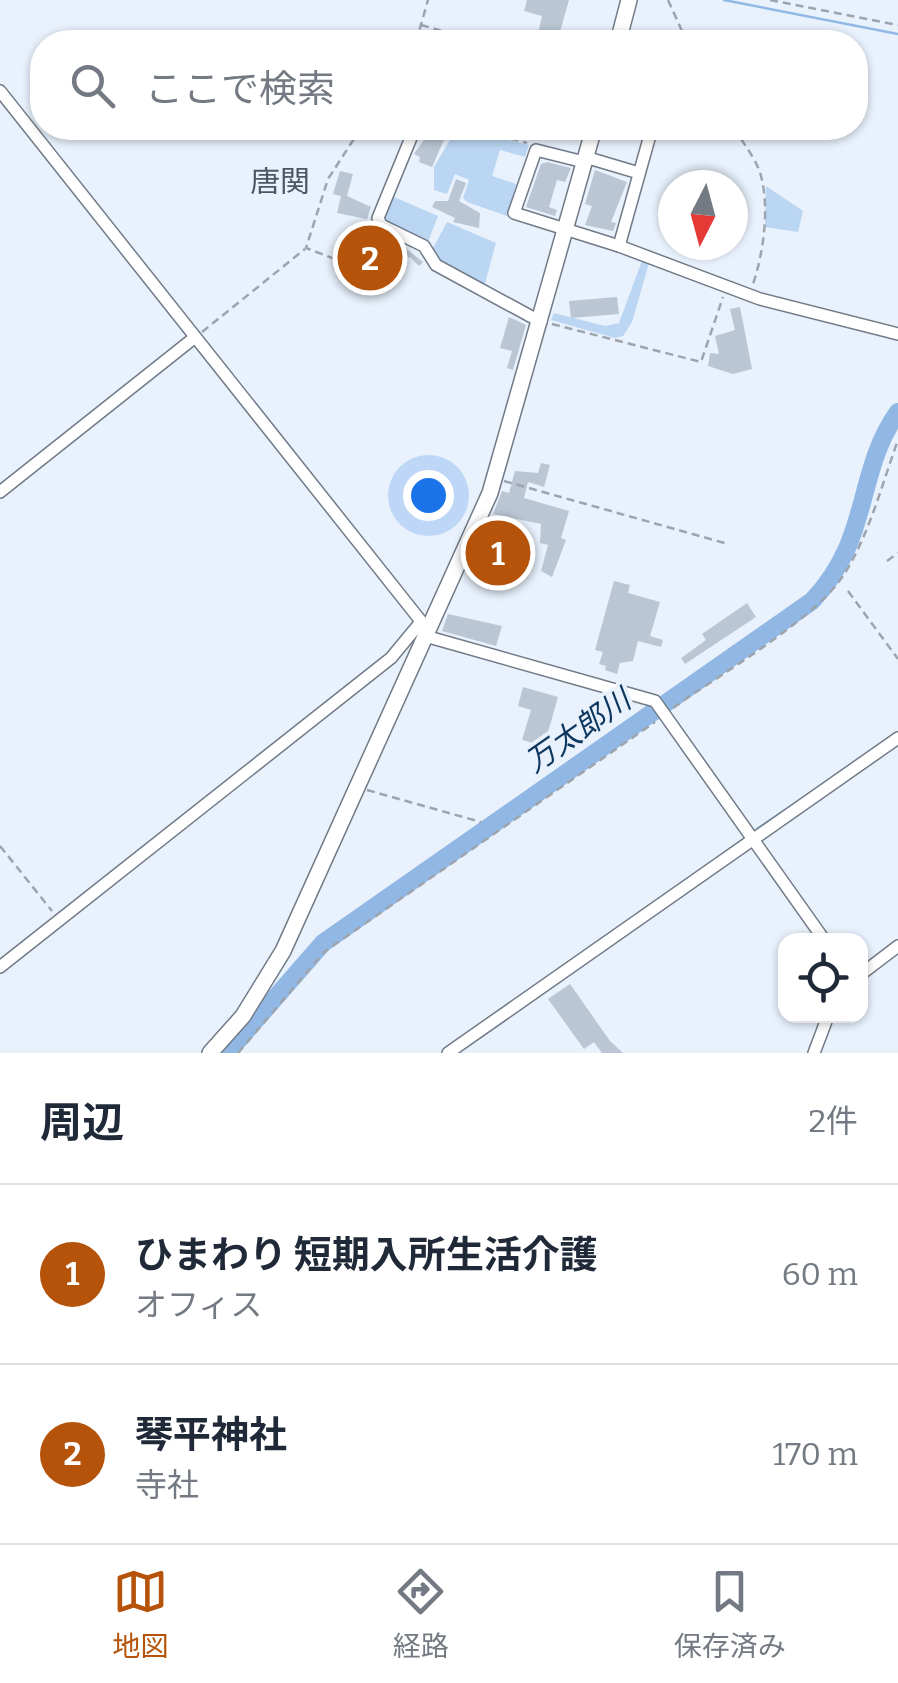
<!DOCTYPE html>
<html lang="ja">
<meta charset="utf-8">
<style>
:root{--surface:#fff;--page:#f6f6f7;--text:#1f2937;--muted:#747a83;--line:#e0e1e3;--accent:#b45309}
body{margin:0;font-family:Bitter,"Noto Sans JP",serif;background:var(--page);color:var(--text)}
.controls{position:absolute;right:30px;bottom:30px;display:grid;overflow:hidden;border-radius:20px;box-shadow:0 2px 8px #0004}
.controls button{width:90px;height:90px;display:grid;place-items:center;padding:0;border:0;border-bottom:2px solid var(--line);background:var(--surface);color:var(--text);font:50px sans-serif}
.compass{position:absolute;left:658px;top:170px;width:90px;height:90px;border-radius:50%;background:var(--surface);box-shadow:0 2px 8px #0004;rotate:186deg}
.you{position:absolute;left:428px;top:495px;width:35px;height:35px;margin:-25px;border:8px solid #fff;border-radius:50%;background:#1a73e8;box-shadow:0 0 0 15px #1a73e833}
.badge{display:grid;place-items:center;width:65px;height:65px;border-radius:50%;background:var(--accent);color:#fff;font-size:32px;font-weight:700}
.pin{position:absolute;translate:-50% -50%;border:5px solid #fff;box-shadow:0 2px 10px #0006}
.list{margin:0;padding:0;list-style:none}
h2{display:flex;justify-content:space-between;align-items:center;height:130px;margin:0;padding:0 40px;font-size:42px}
h2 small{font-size:32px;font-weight:400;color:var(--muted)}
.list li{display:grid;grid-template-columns:65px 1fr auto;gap:30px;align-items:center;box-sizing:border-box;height:180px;padding:0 40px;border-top:2px solid var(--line)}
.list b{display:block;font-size:38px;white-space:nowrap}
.list p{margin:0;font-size:32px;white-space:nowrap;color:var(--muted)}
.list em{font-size:32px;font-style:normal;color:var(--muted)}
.icon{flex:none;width:55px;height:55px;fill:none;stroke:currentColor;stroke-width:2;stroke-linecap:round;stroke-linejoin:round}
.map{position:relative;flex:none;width:898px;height:1053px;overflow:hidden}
.search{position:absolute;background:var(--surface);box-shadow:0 2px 8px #0004;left:30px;right:30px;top:30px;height:110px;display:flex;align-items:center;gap:25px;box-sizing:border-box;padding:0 35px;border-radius:40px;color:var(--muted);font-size:38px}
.sheet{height:490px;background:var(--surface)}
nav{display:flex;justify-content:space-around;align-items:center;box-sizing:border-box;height:140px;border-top:2px solid var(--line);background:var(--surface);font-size:28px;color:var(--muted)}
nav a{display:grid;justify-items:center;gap:5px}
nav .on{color:var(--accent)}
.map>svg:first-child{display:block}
.green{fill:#bbd6f3}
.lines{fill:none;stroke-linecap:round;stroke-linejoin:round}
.stream{stroke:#91b8e4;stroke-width:2.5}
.river{stroke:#91b8e4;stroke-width:18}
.building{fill:#bac6d3}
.street-casing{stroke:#707b87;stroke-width:14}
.secondary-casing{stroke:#707b87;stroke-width:18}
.path{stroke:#9da4ad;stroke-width:2.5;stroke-dasharray:8 5;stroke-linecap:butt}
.street{stroke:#fff;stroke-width:11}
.secondary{stroke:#fff;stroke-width:15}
.labels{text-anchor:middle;stroke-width:8;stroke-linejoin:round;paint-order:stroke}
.neighbourhood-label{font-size:30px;fill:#4d5763;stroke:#e8f1fc}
.water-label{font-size:30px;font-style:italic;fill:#0d375f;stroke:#e8f1fc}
</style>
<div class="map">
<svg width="898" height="1053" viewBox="0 0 898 1053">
<rect width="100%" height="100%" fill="#e8f1fc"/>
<g class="green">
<path d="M457,128L529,145L525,157L500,150L492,176L516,184L507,216L467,202L463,198L469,180L455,174L447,194L434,190V167Z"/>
<path d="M766,186L803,211L798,232L765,227Z"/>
<path d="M394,197L438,216L428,242L388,225L384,213Z"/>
<path d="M447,222L496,243L484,287L440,263L432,250Z"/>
<path d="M643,258L649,263L632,322L623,336L615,338L551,320L554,313L605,326L619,323Z"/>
</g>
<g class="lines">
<g class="stream">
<path d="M724,0L898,34"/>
<path d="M757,829L803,798"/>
<path d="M724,853L744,839"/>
</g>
<path class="river" d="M227,1053L323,943L812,601C872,538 855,472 898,412"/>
</g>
<g class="building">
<path d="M527,0H569L557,42H536L542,16L524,11Z"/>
<path d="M432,128L447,133L432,167L419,162L420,157L414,154Z"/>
<path d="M547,162L571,168L565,182L557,180L549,207L557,210L555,216L526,207L541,164Z"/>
<path d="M595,170L627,182L611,222L616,223L613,231L585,225L592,206L585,204Z"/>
<path d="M340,171L353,174L347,196L371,207L367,219L337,213L341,196L333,194Z"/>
<path d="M456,179L466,183L459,201L480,213L479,228L453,222L455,218L432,207L435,201H448Z"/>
<path d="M384,246H403L423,262L419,266L410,257L383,264L381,274L362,270L369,255L377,258Z"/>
<path d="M617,297L619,314L571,318L569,301Z"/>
<path d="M740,307L752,369L733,374L708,366L710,353L719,354L715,336L735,330L730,309Z"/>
<path d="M509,317L526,325L513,370L507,368L512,351L500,348Z"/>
<path d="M541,463L550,465L544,487L528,482L524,498L569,511L561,538L566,540L552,577L541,571L548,545L540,543L541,524L493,514L502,491L509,493L515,471L538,473Z"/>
<path d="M614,581L630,585L628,593L660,602L650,636L663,640L661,647L638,641L633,661L620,663L617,674L605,670L606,666L599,664L603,652L595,650Z"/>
<path d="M747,603L756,617L685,664L681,658L706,640L702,634Z"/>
<path d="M448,614L502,626L496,646L442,631Z"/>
<path d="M523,687L558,697L544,746L522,740L531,710L518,706Z"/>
<path d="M570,984L610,1041L623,1053H602L594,1042L584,1049L548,999Z"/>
</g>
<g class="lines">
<defs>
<g id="street">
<path d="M0,91L428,630"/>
<path d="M415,128L378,218L381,225L424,246L436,265L541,322"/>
<path d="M585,157L639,173"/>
<path d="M584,162L536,150L514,213L619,246L760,299L898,334"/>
<path d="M619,246L652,128"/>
<path d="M0,492L194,338"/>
<path d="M425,636L655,701L825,941"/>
<path d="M0,967L391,658L420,623"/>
<path d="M860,975L898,946"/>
<path d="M448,1053L898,738"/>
<path d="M814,1053L828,1016"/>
</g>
<g id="secondary">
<path d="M618,42L629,0"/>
<path d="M210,1053L243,1016L283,951L490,493L594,128"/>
</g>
</defs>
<use href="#street" class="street-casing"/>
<use href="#secondary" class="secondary-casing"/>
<g class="path">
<path d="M668,0L687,42"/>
<path d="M770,0L898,25"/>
<path d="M421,25L482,42"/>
<path d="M416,42L428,0"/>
<path d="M361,128L328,179L306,248L351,265L360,260L375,235"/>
<path d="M473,128L527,143"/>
<path d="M734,128C743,143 757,160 761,176C770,209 763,256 752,287"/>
<path d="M372,254L380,237"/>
<path d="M552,324L701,362L723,297"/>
<path d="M202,332L305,249"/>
<path d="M504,481L728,544"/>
<path d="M887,561L898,553"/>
<path d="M848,591L898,659"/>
<path d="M673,708C719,675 814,620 843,576C869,536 882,484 898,440"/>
<path d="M367,790L481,822"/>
<path d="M0,846L52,911"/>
<path d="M238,1053L324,952L655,722"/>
</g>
<use href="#street" class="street"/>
<use href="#secondary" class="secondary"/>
</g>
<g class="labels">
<g class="neighbourhood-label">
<text x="280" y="192">唐関</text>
</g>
<g class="water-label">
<text transform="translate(578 731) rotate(-35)" y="10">万太郎川</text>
</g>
</g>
</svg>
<div class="controls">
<button><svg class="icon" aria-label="locate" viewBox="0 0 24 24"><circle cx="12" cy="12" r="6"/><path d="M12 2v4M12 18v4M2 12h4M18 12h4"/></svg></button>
</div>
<svg class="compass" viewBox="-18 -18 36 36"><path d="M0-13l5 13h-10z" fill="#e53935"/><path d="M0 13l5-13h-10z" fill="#747a83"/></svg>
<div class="you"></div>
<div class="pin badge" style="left:498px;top:553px">1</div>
<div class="pin badge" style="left:370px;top:258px">2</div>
<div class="search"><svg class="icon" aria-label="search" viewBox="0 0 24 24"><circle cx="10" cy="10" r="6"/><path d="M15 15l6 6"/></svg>ここで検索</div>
</div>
<section class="sheet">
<h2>周辺<small>2件</small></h2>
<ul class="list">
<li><span class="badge">1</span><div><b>ひまわり 短期入所生活介護</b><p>オフィス</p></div><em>60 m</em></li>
<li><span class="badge">2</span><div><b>琴平神社</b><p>寺社</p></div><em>170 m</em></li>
</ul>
</section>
<nav>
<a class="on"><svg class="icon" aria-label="map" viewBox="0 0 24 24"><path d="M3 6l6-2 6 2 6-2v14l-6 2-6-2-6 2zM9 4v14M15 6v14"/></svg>地図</a>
<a><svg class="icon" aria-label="directions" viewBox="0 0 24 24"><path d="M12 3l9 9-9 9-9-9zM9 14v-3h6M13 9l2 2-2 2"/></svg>経路</a>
<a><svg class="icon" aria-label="saved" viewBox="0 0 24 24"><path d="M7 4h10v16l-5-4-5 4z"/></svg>保存済み</a>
</nav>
